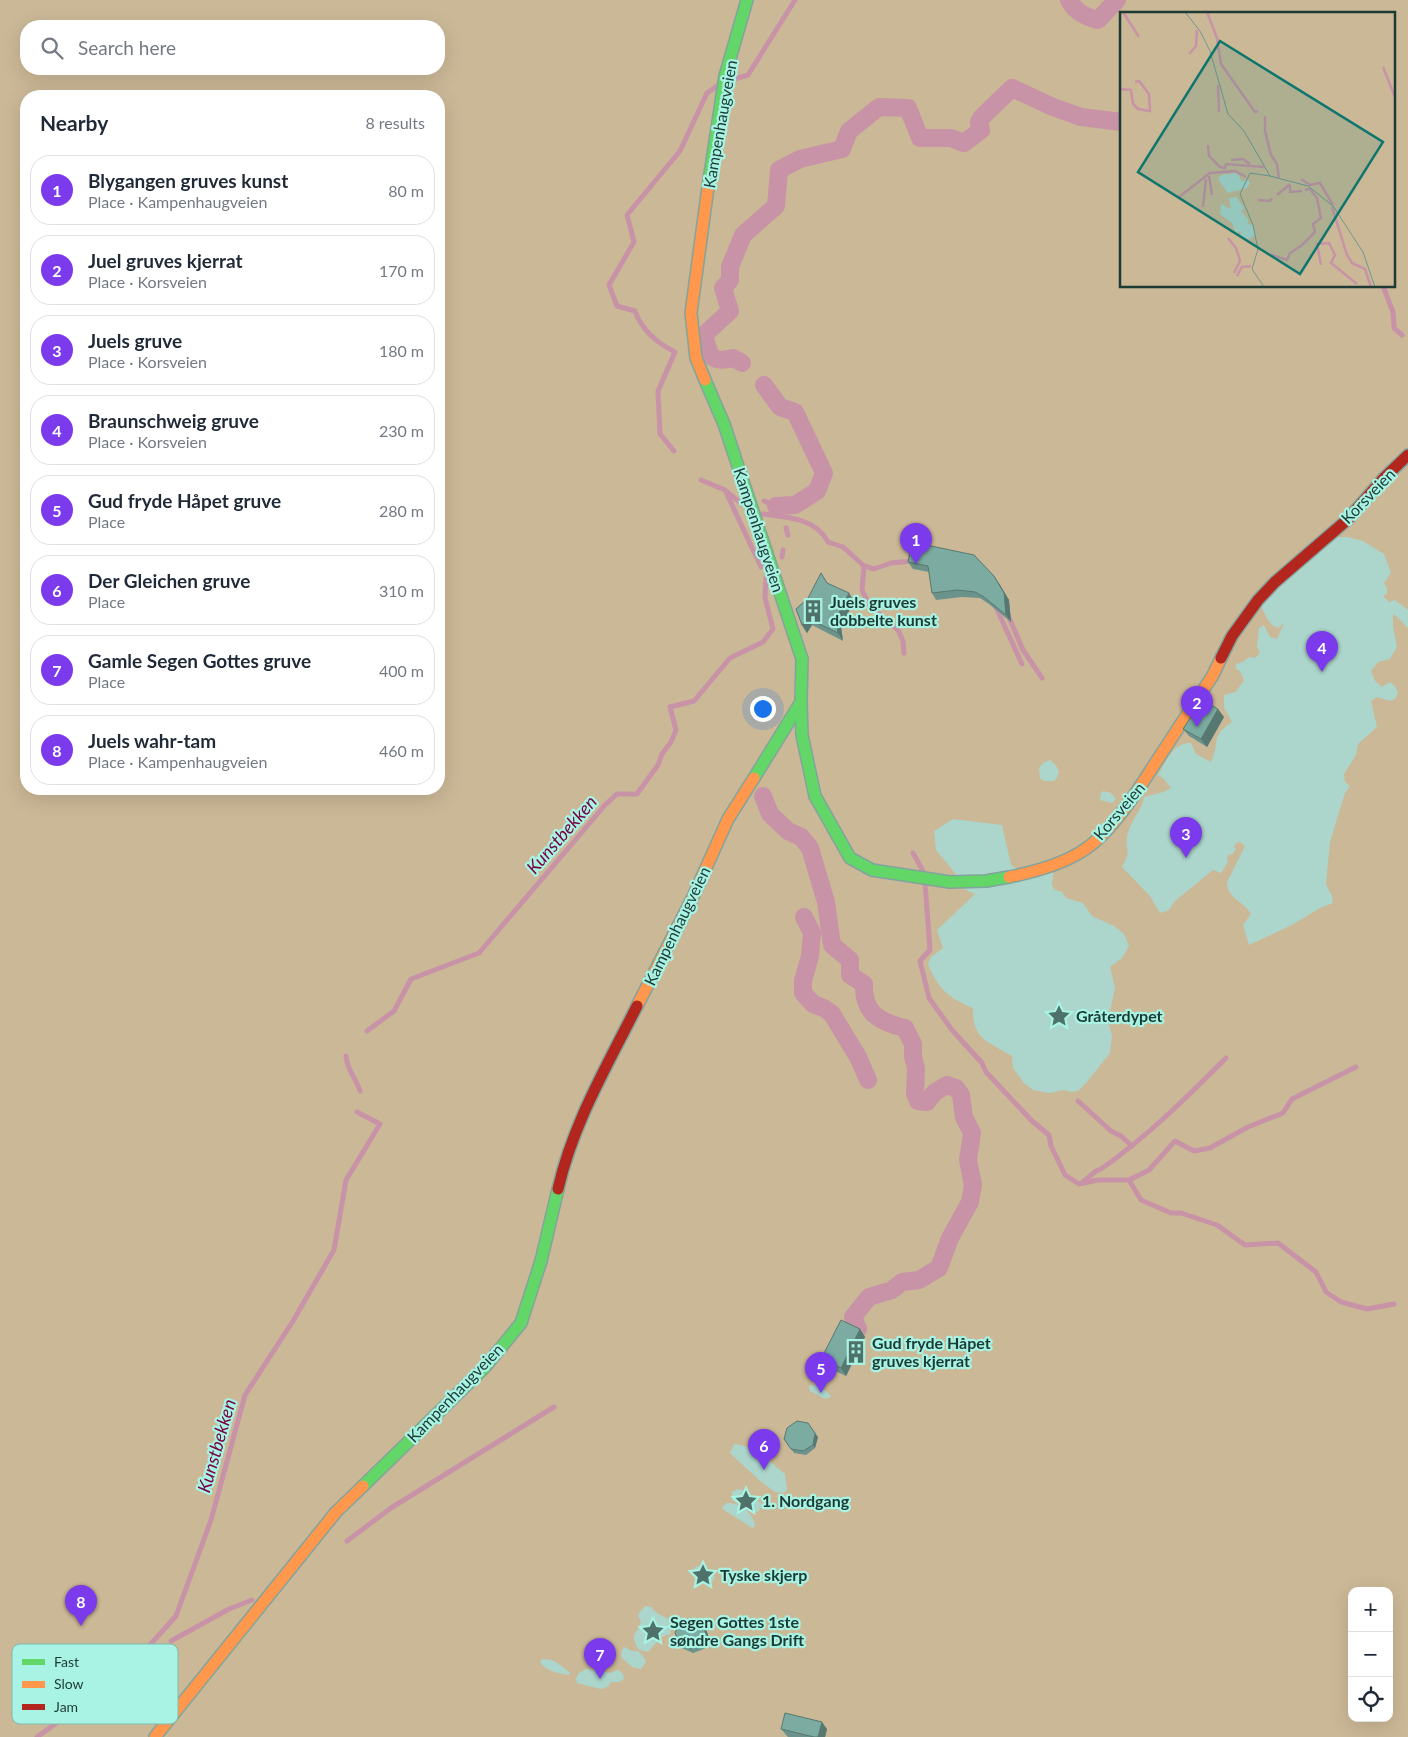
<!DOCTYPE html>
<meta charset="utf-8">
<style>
:root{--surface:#fff;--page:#f6f6f7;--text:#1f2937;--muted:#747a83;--line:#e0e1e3;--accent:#7c3aed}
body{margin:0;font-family:Lato,sans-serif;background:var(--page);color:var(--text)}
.controls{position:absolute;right:15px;bottom:15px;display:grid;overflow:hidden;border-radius:10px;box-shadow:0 5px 20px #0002}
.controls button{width:45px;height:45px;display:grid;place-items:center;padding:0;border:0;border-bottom:1px solid var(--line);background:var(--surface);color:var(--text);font:25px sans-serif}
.you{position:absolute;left:762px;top:708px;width:18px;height:18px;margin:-12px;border:4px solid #fff;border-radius:50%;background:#1a73e8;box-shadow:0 0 0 8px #1a73e833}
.badge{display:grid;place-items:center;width:32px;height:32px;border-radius:50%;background:var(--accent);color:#fff;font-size:16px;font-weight:700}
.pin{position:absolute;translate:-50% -41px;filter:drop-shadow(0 1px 2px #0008)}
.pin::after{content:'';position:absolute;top:26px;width:18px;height:15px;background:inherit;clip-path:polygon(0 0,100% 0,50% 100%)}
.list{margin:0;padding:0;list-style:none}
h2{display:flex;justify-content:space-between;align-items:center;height:65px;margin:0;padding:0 20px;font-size:21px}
h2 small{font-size:16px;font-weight:400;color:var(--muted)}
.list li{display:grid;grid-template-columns:32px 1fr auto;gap:15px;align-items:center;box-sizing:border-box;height:70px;margin:0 10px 10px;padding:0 10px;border:1px solid var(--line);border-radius:20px}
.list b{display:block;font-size:19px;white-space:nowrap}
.list p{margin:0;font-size:16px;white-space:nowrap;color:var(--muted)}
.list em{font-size:16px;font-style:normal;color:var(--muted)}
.icon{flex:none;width:28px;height:28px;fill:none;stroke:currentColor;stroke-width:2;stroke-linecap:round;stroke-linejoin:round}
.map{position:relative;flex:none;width:1408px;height:1737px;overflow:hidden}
.search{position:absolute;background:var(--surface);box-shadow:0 5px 20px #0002;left:20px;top:20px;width:425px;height:55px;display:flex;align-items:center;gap:12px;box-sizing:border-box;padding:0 18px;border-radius:20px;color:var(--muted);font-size:19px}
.panel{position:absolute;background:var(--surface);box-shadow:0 5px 20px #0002;left:20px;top:90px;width:425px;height:705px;border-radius:20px}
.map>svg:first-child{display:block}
.green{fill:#cbb897;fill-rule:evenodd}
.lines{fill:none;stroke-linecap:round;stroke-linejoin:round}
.stream{stroke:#c893a6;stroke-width:5}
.canal{stroke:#c893a6;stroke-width:18}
.fast-casing{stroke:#83a49d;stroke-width:14}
.slow-casing{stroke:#83a49d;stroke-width:14}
.jam-casing{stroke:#83a49d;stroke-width:14}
.fast{stroke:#63d668;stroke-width:11}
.slow{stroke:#ff974d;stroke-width:11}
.jam{stroke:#b3261e;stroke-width:11}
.wall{fill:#6b938b}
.shaded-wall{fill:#577871}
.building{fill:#7caba2;stroke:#577871}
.labels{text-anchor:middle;stroke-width:4.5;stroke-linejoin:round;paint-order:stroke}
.street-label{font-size:16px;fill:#1c3b35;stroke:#a8f3e3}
.poi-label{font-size:16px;font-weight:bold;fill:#1c3b35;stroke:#a8f3e3;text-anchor:start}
.water-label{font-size:18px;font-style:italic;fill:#79003f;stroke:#a8f3e3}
.inset-river{fill:none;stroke:#c893a6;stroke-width:2.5}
.inset-road{fill:none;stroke:#729790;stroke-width:1}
.view{fill:#0f766e;fill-opacity:0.15;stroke:#0f766e;stroke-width:2.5}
.inset-edge{fill:none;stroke:#1c3b35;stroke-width:2.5}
.key{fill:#a8f3e3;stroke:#7ebcaf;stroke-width:1}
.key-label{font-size:14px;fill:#1c3b35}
</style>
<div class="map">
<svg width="1408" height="1737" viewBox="0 0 1408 1737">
<rect width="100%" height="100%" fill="#acd5cc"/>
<path class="green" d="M0,0H1408V610L1395,600L1389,602L1383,596L1387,594V588L1384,583L1391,573L1384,554L1363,541L1347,537H1327L1260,605C1266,614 1267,624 1278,628L1284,623L1277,639L1270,637L1264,625L1259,628L1257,647L1260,653L1255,658L1249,657L1243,662L1236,664V669L1240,671L1244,680L1236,692L1224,695V707L1232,722C1209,737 1221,741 1211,762L1196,754L1191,743C1172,743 1167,761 1158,775L1164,779L1171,788L1163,792L1144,797C1142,811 1129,822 1127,837C1125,852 1132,849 1122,867L1150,896L1160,913L1169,910L1175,901L1213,870L1221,873L1228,862L1227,859L1228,855L1233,854L1236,849L1234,847L1236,843L1240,842L1245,846L1227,882C1227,899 1244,901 1251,914L1243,925L1249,945L1292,925L1320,908L1333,903L1332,896L1326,884L1330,842L1345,793L1350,786L1345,782L1344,774L1356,755L1358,744L1377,727L1371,701L1377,697L1390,701L1395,699L1398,693L1395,686L1390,682L1382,687L1375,681L1371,671L1378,662L1390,659L1397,647L1393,627V614C1399,617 1403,624 1408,628V1737H0ZM1122,14H1394V286H1122ZM26,26H439V69H26ZM26,96H439V789H26ZM1050,760C1059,767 1062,774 1054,781H1044L1040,778L1039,768L1043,763ZM1103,791L1111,793L1116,799L1112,803L1100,800L1101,793ZM953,819L1002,825L1011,865L1017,869L1054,864L1052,885L1055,890L1062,892L1066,898L1083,903L1092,916L1114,926L1124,934L1129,946L1122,958L1110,967L1115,988L1108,1021L1112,1036L1110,1053L1086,1083L1078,1091L1071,1092L1064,1090L1049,1093L1033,1090L1024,1083L1013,1068L1012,1056C989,1042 972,1040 973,1008C949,998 938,989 928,964L931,957L943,948L937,930L975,894L959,887L955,873L936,850L934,831ZM810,1385C817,1384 829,1391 831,1397L825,1399L810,1391L809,1388ZM734,1444C755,1446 770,1462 785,1474L787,1490L784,1493L775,1492L759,1480L730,1453ZM738,1489L747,1491C751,1498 758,1499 762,1505L759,1511L753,1513L745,1505L737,1503L732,1500V1492ZM727,1503C738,1502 754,1513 755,1526L752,1528L724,1510L722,1507ZM696,1566L703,1568L715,1576L713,1581L708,1583L694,1578L692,1574ZM1352,1591H1389V1718H1352ZM645,1606L651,1607L658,1614L667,1618L671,1628L670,1634L661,1637L648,1652L639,1650C628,1632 637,1637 641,1621L638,1616L639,1613ZM625,1647L632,1651H638L643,1656L646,1662L641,1669L632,1667L621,1657L622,1650ZM542,1659C556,1659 560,1665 570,1673L569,1675C559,1673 546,1672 540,1662ZM586,1669L611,1673L617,1670C622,1671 624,1675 624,1679L619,1682H611L608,1687L601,1689L577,1683L576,1678L579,1673Z"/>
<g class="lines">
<g class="stream">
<path d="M731,80L748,75L795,0"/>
<path d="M1383,286L1393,312L1394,328L1402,335"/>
<path d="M674,451L660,434L658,391L675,352C657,343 642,331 635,311L617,306L609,285L634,242L627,215L680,151L707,93L717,86"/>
<path d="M701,480L725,490L761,567"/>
<path d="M727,492L742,504"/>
<path d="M764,501L776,506"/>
<path d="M762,514C786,517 816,518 828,542L843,547L864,566L874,569L891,563L911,561"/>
<path d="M786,528L788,535"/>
<path d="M782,557L783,550"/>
<path d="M864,566L862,590L869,605L898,630L903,641L904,653"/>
<path d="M995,605L1022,664"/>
<path d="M1008,615L1023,650L1042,678"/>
<path d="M913,853L923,871"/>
<path d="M925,883L930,950L920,961L929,998L952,1030L982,1063L986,1072L1032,1121L1049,1135L1051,1146L1065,1175L1079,1184L1098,1180H1129L1141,1200L1171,1213H1181L1217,1225L1245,1245L1278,1243L1316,1272L1326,1292L1341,1302L1367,1309L1394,1304"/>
<path d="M367,1031L394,1011L411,979L479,953L605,805L617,794H637L658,765L662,754L671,742L676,730L670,707L694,701L730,658L763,642L773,629L765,598L766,578"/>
<path d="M346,1056C347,1070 356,1078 360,1091"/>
<path d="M1078,1101L1111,1131L1121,1136L1132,1146"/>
<path d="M1129,1180L1149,1170L1175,1141L1194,1151L1210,1148L1248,1127L1283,1113L1292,1099L1356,1067"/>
<path d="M1083,1182L1096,1171L1101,1169C1147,1137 1186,1098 1226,1058"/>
<path d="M347,1541L391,1508L554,1407"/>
<path d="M171,1641L229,1609L252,1600"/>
<path d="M37,1737L121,1677L176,1616L211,1520L245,1395L293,1321L334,1250L346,1180L380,1124L357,1112"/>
</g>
<g class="canal">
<path d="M1069,0C1075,12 1085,17 1098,20L1117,0"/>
<path d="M742,363L733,358C709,364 710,355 704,335L730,311L723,288L730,280V267L743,235L776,206L779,170L800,159L842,149L849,131L879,107L908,108L920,138H951L964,143L981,130L979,122L982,117L1012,88L1053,107L1081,117L1122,122"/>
<path d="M764,385L780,407L795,412L824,473L817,491L795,505L776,506"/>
<path d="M763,796L770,814L788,831L801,837L810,848L826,902L832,945L850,960V975L864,984C863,1013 879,1022 905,1028L913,1044V1057L916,1068L915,1094L918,1101L927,1102L935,1092L947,1085L956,1088L961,1095L964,1117L972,1133L968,1160L973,1185L970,1202L950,1238L939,1268L919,1280L902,1282L892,1290L869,1297L853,1317L858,1329"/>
<path d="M804,917L812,933L810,956L803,981V993L813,1004L824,1008L832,1014L858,1057L868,1080"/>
</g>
<defs>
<g id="fast">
<path d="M708,187L725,76L747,0"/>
<path d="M705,380L724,424L802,659L801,702L754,778"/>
<path d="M801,702L802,735L815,796L850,858L872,870L950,882L986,881L1009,877"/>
<path d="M363,1486L485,1367L521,1323L541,1261L558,1189"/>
</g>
<g id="slow">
<path d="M705,380L696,358L691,313L708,187"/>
<path d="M1009,877C1034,872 1063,864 1084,850C1113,831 1138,790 1156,762C1175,733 1194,704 1213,675L1221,658"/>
<path d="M637,1006L692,899L728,819L754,778"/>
<path d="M155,1737L336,1512L363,1486"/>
</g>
<g id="jam">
<path d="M1221,658L1232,636L1258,600L1275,582L1347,520L1384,478L1408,455"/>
<path d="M558,1189C573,1123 607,1066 637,1006"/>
</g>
</defs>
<use href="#fast" class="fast-casing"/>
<use href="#slow" class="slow-casing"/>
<use href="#jam" class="jam-casing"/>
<use href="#fast" class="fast"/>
<use href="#slow" class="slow"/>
<use href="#jam" class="jam"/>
</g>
<g class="wall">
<path d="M912,542L999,583L1009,600L1011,622L989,604L980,598L962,597L936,600L932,593L929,572L913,569L908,562Z"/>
<path d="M828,583L854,601L841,627L843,641L812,625L807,633L802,625Z"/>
<path d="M1224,717L1207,747L1189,736L1183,729Z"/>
<path d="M860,1329L865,1337L846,1376L827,1367L821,1359Z"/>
<path d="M818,1437L815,1448L806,1455L794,1453L784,1439Z"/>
<path d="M702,1622L705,1626L709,1638L704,1649L693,1653L682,1648L680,1644Z"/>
<path d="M781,1729H827L825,1737H788Z"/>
</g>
<g class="shaded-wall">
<path d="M994,576L1009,600L1011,622L1006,615Z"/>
<path d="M849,593L854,601L841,627L843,641L838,633L836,619Z"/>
<path d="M807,618L812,625L807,633L802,625Z"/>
<path d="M1218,709L1224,717L1207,747L1201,739Z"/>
<path d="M860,1329L865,1337L846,1376L841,1368Z"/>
<path d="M815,1433L818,1437L815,1448L813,1445Z"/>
<path d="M702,1622L705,1626L709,1638L704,1649L701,1645Z"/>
<path d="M822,1722L827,1729L825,1737H818Z"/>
</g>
<g class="building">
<path d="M912,542L974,555L994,576L1004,593L1006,615L984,597L975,592L957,590L932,593L928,566L908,562Z"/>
<path d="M821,573L827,583L849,593L836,619L838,633L807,618L802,625L796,609L808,598Z"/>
<path d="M1202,700L1218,709L1201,739L1183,729Z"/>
<path d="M841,1320L860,1329L841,1368L821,1359Z"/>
<path d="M797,1421L808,1423L815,1433L813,1445L803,1451L791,1449L784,1439L787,1428Z"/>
<path d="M691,1618L702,1622L706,1634L701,1645L690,1649L680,1644L675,1633L680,1622Z"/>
<path d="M785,1713L822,1722L818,1737H814L781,1729Z"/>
</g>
<defs>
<symbol id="building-bare" viewBox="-9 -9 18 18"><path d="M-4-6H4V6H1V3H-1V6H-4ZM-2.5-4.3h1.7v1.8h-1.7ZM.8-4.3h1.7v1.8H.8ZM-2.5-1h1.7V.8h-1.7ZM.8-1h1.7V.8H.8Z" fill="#4e716a" stroke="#a8f3e3" stroke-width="2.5" paint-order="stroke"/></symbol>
<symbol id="sight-bare" viewBox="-9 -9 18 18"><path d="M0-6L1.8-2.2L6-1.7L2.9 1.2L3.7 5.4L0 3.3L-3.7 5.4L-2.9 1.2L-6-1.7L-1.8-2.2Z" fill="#4e716a" stroke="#a8f3e3" stroke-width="2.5" paint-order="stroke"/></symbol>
</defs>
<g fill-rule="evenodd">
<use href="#building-bare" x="797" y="595" width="32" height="32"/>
<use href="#sight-bare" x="1043" y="1000" width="32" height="32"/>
<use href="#building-bare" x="840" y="1336" width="32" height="32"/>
<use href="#sight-bare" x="730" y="1485" width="32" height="32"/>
<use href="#sight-bare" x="687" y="1559" width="32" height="32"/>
<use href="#sight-bare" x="637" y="1615" width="32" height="32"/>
</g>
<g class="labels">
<g class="street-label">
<text transform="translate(720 124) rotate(-80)" y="6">Kampenhaugveien</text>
<text transform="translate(1368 496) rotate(-46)" y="6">Korsveien</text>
<text transform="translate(759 530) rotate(72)" y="6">Kampenhaugveien</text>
<text transform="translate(1119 811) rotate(-50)" y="6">Korsveien</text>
<text transform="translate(677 926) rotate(-64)" y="6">Kampenhaugveien</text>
<text transform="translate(455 1393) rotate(-46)" y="6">Kampenhaugveien</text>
</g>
<g class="poi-label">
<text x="830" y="608">Juels gruves<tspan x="830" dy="18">dobbelte kunst</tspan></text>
<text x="1076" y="1022">Gråterdypet</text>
<text x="872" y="1349">Gud fryde Håpet<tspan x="872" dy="18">gruves kjerrat</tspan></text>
<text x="762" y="1507">1. Nordgang</text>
<text x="720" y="1581">Tyske skjerp</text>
<text x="670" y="1628">Segen Gottes 1ste<tspan x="670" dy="18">søndre Gangs Drift</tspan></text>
</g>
<g class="water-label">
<text transform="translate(562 835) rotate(-49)" y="6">Kunstbekken</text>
<text transform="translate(217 1446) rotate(-74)" y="6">Kunstbekken</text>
</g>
</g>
<g transform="translate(1120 12)">
<rect width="275" height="275" fill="#acd5cc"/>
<path d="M0,0H275V275H0ZM117,161L122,169L128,168L130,171L127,176L108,181L98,167L101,163ZM116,185L124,196L121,199L128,207V212L133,213L135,223L130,227L122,226L120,219L116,221L112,211L100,202L101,192L111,197L109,186Z" fill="#cbb897" fill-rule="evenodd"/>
<path class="inset-river" d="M3,0L19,25M87,0L97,26L101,52L135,100L138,99M69,42L76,34L77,18M263,55L275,85M98,73L99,100M0,77L11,78L13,92L18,97L30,99L29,82L19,69L15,70M145,104V119L151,143L157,152L159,166M88,133L89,144L100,155L105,156L106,152L144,155M111,148L123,147L130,152M89,164L92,183M181,167L190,173L200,171L213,193M170,173V180L182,179M157,183L170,172M59,185L90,161L115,159L126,165M138,188L150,189L152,186M83,195L86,167M212,195L227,243L232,251L245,257L251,275M108,226L116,236L120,249L114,261M182,233L195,220L193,212L201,206L197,186L190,177L185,178M149,242L167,248L170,241L182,233M201,253L197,232L209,231L215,243L211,251L237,272M117,264L122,255L131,254"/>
<path class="inset-road" d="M65,0L80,19L90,39L108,102L124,119L150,164L188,174L213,194L243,240L255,275M144,275L132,257L138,237L133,213L120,182L130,161L150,164"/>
<path class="view" d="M100,29L263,130L180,262L18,160Z"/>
<rect width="275" height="275" class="inset-edge"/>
</g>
<rect x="12" y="1644" width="166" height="80" rx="8" class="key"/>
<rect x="22" y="1659" width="23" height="6" fill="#63d668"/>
<rect x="22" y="1681" width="23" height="7" fill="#ff974d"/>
<rect x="22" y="1704" width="23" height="6" fill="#b3261e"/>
<g class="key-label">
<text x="54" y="1667">Fast</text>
<text x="54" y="1689">Slow</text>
<text x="54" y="1712">Jam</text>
</g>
</svg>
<div class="controls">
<button>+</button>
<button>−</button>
<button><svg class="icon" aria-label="locate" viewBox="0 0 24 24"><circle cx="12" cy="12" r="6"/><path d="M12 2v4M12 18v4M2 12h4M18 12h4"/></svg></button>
</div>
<div class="you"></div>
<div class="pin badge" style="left:916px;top:564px">1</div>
<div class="pin badge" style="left:1197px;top:727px">2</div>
<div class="pin badge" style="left:1186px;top:858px">3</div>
<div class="pin badge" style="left:1322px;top:672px">4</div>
<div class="pin badge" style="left:821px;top:1393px">5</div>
<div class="pin badge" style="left:764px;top:1470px">6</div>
<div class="pin badge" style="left:600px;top:1679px">7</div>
<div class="pin badge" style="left:81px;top:1626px">8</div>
<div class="search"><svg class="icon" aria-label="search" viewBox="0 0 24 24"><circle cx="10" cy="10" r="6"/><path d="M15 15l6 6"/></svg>Search here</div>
<section class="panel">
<h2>Nearby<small>8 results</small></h2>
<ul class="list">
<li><span class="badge">1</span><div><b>Blygangen gruves kunst</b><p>Place · Kampenhaugveien</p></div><em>80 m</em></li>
<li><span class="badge">2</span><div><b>Juel gruves kjerrat</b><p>Place · Korsveien</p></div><em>170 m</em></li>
<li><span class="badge">3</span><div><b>Juels gruve</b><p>Place · Korsveien</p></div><em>180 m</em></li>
<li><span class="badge">4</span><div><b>Braunschweig gruve</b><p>Place · Korsveien</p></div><em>230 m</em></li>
<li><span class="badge">5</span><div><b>Gud fryde Håpet gruve</b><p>Place</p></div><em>280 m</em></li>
<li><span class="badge">6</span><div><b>Der Gleichen gruve</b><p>Place</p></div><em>310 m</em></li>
<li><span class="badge">7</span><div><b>Gamle Segen Gottes gruve</b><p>Place</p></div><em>400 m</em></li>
<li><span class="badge">8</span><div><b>Juels wahr-tam</b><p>Place · Kampenhaugveien</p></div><em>460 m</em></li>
</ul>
</section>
</div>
